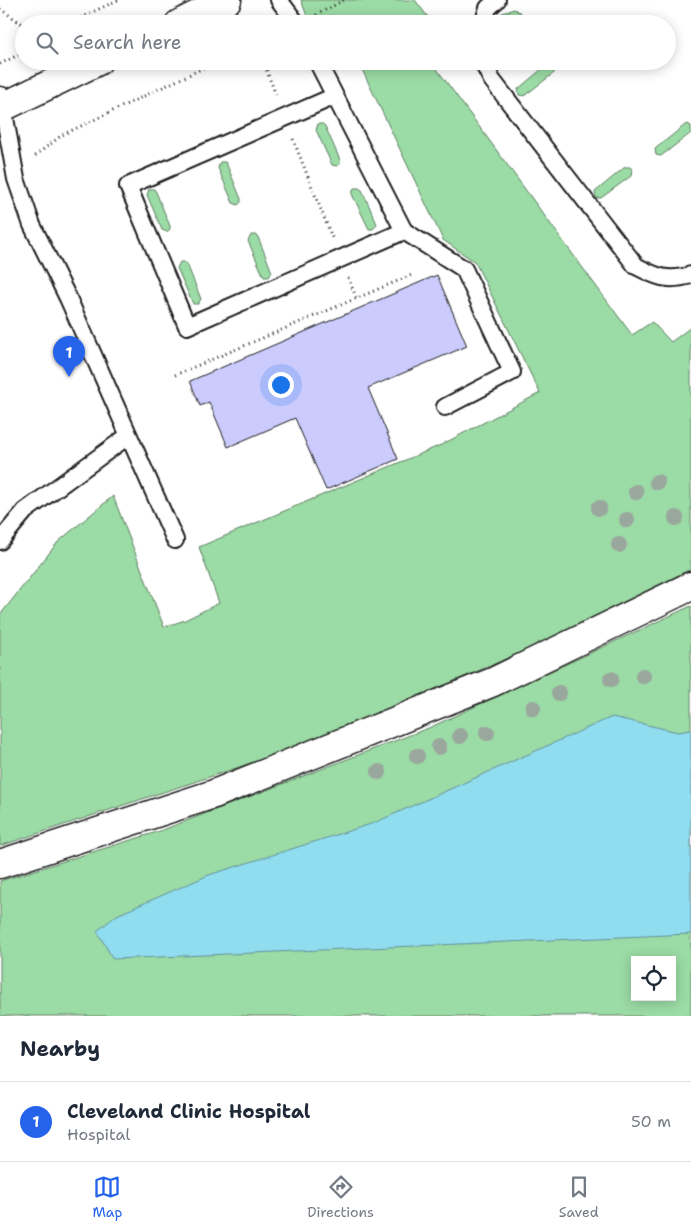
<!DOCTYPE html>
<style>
:root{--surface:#fff;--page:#f2f2f3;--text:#1f2937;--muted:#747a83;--line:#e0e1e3;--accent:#2563eb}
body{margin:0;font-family:"Shantell Sans",sans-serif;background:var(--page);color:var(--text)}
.controls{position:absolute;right:15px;bottom:15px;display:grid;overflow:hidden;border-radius:0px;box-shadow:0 2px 12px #0003}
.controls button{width:45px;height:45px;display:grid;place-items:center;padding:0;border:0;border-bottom:1px solid var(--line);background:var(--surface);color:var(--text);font:25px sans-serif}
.you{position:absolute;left:280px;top:384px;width:18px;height:18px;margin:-12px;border:4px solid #fff;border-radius:50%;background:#1a73e8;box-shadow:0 0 0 8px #1a73e833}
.badge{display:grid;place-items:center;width:32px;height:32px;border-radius:50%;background:var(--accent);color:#fff;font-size:16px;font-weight:700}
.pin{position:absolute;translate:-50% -41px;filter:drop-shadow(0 1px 2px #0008)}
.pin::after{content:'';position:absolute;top:26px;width:18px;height:15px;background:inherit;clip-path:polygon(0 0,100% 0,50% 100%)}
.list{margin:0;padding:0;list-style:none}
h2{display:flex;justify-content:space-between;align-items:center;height:65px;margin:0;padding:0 20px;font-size:21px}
h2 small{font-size:16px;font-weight:400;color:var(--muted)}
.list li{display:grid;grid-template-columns:32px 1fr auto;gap:15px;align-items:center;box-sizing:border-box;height:80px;padding:0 20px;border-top:1px solid var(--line)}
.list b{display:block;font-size:19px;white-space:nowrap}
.list p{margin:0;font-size:16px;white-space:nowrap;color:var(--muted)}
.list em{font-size:16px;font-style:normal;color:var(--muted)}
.icon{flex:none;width:28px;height:28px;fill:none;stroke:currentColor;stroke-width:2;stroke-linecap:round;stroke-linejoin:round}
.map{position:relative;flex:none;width:691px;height:1016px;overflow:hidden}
.search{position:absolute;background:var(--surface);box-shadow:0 2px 12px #0003;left:15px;right:15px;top:15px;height:55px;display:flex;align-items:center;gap:12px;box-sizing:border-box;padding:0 18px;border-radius:28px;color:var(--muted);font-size:19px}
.sheet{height:145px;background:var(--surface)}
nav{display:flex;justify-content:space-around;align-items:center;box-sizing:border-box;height:70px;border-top:1px solid var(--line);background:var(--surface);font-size:14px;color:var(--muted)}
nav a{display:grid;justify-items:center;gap:2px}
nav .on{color:var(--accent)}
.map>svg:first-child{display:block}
.green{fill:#9bdba5;stroke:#5c7c60;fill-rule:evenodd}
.water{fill:#91ddf0;stroke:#62909b}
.building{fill:#cbcbfe;stroke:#1c1c1c}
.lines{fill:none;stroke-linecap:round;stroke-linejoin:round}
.service-casing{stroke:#1c1c1c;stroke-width:20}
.minor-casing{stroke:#1c1c1c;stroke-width:31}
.motorway-casing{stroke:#1c1c1c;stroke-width:31}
.path{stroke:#1c1c1c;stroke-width:3;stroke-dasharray:1 4;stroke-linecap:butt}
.service{stroke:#fff;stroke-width:16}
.minor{stroke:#fff;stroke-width:28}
.motorway{stroke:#fff;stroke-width:28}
.tree{fill:#9aa79d}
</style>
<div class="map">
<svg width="691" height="1016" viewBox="0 0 691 1016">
<rect width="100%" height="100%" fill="#fff"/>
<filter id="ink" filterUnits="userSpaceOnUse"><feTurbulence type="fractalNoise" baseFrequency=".02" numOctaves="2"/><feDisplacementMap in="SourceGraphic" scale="10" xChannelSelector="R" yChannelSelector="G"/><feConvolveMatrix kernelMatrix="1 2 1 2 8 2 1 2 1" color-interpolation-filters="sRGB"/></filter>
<g filter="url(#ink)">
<g class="green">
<path d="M301,0H415L431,21L427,24H310Z"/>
<path d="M514,9L521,13L529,24H496L502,13Z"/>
<path d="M358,61H431L632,335L652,322L671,342L691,327V569L566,633L306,745L0,846V615L58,542L113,496L164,627L185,620L219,603L199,547L441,445L540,393L475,262L443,240Z"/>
<path d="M548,64H553L555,66L554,73L524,96L519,95L518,89Z"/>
<path d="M318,124H323L325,126L340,160V164L337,166L332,165L316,130Z"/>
<path d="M688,124L691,126V133L661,156L656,155L655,149L685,125Z"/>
<path d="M220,162H225L227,165L241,199V202L238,205L233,203L218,168Z"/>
<path d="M625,167H630L632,169L631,176L601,198H596L595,192Z"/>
<path d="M354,188H359L362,190L377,224L373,229H369L352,194Z"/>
<path d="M149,189H154L156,192L170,226V229L167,232L162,230L147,195Z"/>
<path d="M251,235H255L258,237L272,272L269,277H264L248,241Z"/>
<path d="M180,262H184L187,264L201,299L198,304H193L177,268Z"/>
<path d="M691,606V1016H0V881L160,831L431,727ZM635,960H672V997H635Z"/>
</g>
<path class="water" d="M612,717L678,732L691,730V934L113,959L97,931L117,915L209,875L374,823Z"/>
<path class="building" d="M437,275L467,346L368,388L398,459L326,490L295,418L228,447L209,402L200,406L190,381Z"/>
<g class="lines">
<defs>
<g id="service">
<path d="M279,0L297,24"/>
<path d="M483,24L488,8L497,0"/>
<path d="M317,61L404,231L187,326L128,186L335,96"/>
<path d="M482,61L492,80L636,266C657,277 667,282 691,275"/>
<path d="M3,107L16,179L32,225L68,298L175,540"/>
<path d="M404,231L464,269L512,372L445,407"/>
<path d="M0,541L25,511L128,436"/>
</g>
<g id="minor">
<path d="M179,24L227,0"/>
<path d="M0,101L3,107L98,61"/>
</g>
<path id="motorway" d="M0,864L214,794L493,682L691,586"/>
</defs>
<use href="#service" class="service-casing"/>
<use href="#minor" class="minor-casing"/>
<use href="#motorway" class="motorway-casing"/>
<g class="path">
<path d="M0,9L24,25"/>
<path d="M316,15L344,0"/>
<path d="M67,24L118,0"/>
<path d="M263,61L277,98"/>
<path d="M0,64L24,52"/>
<path d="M293,139L333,240"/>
<path d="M35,156L62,135L218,61"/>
<path d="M348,278L357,299"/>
<path d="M175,375L414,274"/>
</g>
<use href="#service" class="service"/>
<use href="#minor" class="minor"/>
<use href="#motorway" class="motorway"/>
</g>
<g class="tree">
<circle cx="657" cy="482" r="8"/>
<circle cx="636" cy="492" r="8"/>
<circle cx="599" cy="508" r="8"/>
<circle cx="676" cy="518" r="8"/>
<circle cx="627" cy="520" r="8"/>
<circle cx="619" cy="545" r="8"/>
<circle cx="643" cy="676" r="8"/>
<circle cx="611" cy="679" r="8"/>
<circle cx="559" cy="693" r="8"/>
<circle cx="533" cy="708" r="8"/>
<circle cx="487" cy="733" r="8"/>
<circle cx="460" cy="736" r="8"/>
<circle cx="439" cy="747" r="8"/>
<circle cx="417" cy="756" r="8"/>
<circle cx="379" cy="772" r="8"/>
</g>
</g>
</svg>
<div class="controls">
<button><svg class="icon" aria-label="locate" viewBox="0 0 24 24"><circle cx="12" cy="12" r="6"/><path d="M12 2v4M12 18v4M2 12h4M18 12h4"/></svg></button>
</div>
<div class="you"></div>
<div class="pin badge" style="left:69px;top:377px">1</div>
<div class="search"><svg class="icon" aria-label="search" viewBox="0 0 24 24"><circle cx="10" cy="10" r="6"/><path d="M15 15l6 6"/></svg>Search here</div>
</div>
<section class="sheet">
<h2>Nearby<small></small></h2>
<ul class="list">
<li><span class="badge">1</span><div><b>Cleveland Clinic Hospital</b><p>Hospital</p></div><em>50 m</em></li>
</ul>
</section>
<nav>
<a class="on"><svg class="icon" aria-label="map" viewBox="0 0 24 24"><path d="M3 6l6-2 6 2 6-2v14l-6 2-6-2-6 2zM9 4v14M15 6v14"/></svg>Map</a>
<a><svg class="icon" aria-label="directions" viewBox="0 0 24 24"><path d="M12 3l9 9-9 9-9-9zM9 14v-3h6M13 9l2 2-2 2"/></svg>Directions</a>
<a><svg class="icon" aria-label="saved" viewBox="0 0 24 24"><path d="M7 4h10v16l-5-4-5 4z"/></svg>Saved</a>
</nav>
